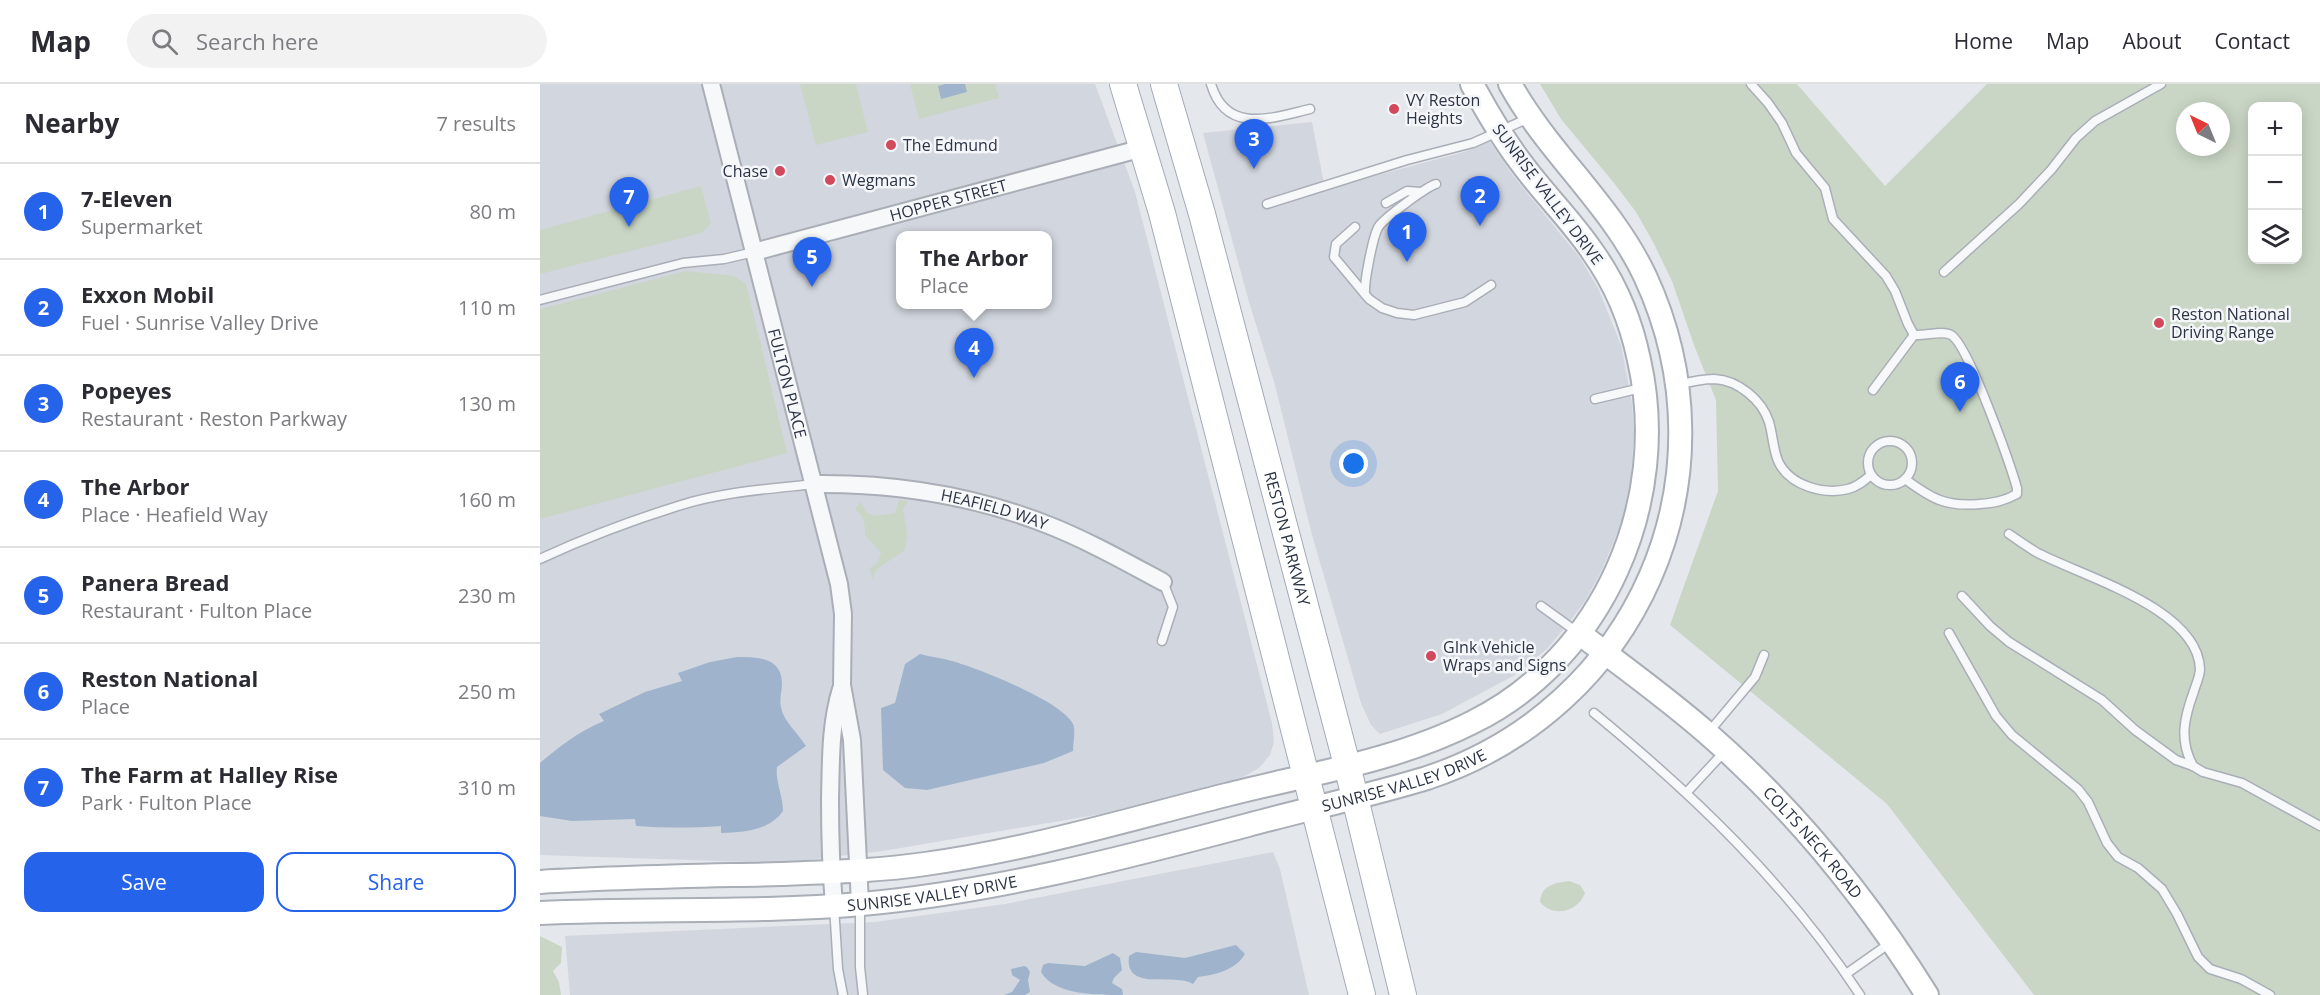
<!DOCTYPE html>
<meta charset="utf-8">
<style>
:root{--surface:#fff;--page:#f2f2f3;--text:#2b2b33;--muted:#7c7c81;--line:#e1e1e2;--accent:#2563eb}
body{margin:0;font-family:"Open Sans",sans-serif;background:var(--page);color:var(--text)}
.controls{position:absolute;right:18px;top:18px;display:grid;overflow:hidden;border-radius:12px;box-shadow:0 3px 15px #0003}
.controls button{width:54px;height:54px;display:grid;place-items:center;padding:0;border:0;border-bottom:2px solid var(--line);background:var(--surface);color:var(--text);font:30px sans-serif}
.compass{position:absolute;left:1636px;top:18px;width:54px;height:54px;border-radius:50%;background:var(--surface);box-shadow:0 3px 15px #0003;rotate:317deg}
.you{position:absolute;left:814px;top:380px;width:21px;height:21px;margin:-15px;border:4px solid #fff;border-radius:50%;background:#1a73e8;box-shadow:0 0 0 9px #1a73e833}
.badge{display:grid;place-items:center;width:39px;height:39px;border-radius:50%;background:var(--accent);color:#fff;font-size:20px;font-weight:700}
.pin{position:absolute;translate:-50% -50px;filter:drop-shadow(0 2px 3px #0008)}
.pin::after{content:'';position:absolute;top:32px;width:21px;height:18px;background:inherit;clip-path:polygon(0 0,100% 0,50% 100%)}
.popup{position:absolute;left:356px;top:147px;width:156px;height:78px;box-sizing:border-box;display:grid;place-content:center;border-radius:12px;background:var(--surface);filter:drop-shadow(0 2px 4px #0005);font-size:20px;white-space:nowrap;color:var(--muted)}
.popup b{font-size:22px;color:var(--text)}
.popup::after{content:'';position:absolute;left:50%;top:100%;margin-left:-12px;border:12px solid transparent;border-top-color:var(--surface)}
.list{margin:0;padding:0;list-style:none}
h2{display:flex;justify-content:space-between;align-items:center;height:78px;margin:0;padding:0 24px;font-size:26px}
h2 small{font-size:20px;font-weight:400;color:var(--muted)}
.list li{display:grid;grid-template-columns:39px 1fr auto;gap:18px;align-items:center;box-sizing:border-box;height:96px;padding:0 24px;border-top:2px solid var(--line)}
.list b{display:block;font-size:22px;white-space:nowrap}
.list p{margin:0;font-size:20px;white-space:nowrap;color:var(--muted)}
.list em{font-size:20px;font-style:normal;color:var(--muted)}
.actions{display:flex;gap:12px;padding:18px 24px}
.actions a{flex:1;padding:14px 0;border:2px solid var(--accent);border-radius:18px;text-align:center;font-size:21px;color:var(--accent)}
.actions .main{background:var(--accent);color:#fff}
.icon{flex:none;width:33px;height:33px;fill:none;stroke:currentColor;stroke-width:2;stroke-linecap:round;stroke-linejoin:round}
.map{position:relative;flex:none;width:1780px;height:911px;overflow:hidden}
header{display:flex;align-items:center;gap:36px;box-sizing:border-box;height:84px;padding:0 30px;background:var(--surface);border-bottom:2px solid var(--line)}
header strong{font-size:28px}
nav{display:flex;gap:33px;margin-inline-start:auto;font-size:21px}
.search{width:420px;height:54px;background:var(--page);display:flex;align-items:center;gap:15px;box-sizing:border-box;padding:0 21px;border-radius:33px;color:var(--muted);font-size:22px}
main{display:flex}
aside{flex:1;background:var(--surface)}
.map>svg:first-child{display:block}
.built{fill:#d2d6de;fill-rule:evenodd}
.green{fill:#c9d6c5;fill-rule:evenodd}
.water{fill:#9fb4cc}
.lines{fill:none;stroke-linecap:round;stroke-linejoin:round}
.lane-casing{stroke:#a9aeb7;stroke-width:11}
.street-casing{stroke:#a9aeb7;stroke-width:20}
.secondary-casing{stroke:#a9aeb7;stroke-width:26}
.primary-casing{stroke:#a3abb8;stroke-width:28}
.lane{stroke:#f7f8fa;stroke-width:8}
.street{stroke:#f7f8fa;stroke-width:16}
.secondary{stroke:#fff;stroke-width:22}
.primary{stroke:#fff;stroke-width:26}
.poi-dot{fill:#d1495b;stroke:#f4f6f9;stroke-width:2}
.labels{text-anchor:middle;stroke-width:5;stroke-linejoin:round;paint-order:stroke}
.poi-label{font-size:16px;fill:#2b3445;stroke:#f4f6f9;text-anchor:start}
.street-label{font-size:16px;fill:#2b3445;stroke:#f4f6f9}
</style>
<header>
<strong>Map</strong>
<div class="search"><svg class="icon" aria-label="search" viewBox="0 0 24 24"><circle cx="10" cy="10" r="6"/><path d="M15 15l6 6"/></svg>Search here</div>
<nav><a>Home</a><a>Map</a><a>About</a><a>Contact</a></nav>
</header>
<main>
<aside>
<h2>Nearby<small>7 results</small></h2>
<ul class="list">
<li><span class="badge">1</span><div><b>7-Eleven</b><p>Supermarket</p></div><em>80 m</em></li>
<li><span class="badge">2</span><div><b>Exxon Mobil</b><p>Fuel · Sunrise Valley Drive</p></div><em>110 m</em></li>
<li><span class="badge">3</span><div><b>Popeyes</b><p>Restaurant · Reston Parkway</p></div><em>130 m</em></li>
<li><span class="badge">4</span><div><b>The Arbor</b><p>Place · Heafield Way</p></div><em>160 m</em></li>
<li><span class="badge">5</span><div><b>Panera Bread</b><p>Restaurant · Fulton Place</p></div><em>230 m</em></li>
<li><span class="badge">6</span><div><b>Reston National</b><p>Place</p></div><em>250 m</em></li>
<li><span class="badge">7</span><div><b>The Farm at Halley Rise</b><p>Park · Fulton Place</p></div><em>310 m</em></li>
</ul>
<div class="actions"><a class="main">Save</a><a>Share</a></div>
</aside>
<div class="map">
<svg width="1780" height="911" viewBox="0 0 1780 911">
<rect width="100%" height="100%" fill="#e4e7ec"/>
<g class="built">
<path d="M0,0H555L595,108L732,639L734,658L730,671L719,684L703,693L561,730L343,767L240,779L0,771ZM360,152H508V220H360Z"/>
<path d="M772,38L785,105L924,68L949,57L975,94L1040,174L1058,204L1081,261L1092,319L1094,351L1091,392L1082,437L1062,486L1045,517L1027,541L1007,565L973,592L902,630L843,649L840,650L831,641L821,619L772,451L735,301L709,218L663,49Z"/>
<path d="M733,768L740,785L769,911H30L25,852L335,838L465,820Z"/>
</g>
<g class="green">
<path d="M260,0H316L328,48L276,61Z"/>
<path d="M370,0H455L459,14L379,35Z"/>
<path d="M1000,0H1257L1345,102L1447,0H1780V911H1494L1347,720L1130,541L1178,407L1176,316L1154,261L1132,197L1113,158L1096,128L1074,99L1021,35ZM1712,22H1758V176H1712ZM1645,27H1681V63H1645Z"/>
<path d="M161,102L171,140L161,149L0,190V146Z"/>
<path d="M146,187L194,192L206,200L247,369L0,435V225Z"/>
<path d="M359,416L368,417L363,425L367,450L365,466L337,485L332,495L330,484L338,478L341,469L325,451C325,439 324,433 315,425L321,418L327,429L335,432L355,429Z"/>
<path d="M1029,797L1040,801L1045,809C1038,828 1013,834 1000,818C1001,801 1015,799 1029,797Z"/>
<path d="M0,852L22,863L21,879L13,887L19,898L21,911H0Z"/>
</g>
<g class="water">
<path d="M405,0H425L427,8L401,15L398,2Z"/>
<path d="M380,570C391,573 402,574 412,577C437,584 522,617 533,640C536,647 533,659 533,667L504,679L387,706L365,704L343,686L341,624L355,619L365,580Z"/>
<path d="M197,573C217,573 242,573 242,600C242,607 239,616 241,623C243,637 259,650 266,662L237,683C235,696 243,712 243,727C229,747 204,748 181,749V742C152,744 124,744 96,742L95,735L32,737L0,732V679C20,662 39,647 64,637L59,630L105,608L142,597L138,589L170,578Z"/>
<path d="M696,861L705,870C696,886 675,891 658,893L653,900C635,888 584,909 589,872L596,868L645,874Z"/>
<path d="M573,869L580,874L582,886L574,894L572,899L582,905L583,911C556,911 514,911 501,888L503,881L508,879L545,882Z"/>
<path d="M484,882L487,883L490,888L488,896L490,908L485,911H464L472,908L480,896L472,891L471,885Z"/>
</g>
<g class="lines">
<defs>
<g id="lane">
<path d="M671,0C686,51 732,34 770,25"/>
<path d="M1211,0L1228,19L1242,39L1256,69L1285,104L1293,135L1346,192L1355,207L1368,240L1374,251"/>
<path d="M846,119L867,107L881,108"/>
<path d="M727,120L867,76L933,59L989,34"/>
<path d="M815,143L796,160L794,173L829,215L842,224L857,229L874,231L925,218L951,201"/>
<path d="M1404,188L1479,120L1511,86L1536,54L1555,37L1621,0"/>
<path d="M825,210C824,198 833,151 839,142C846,133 886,103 896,100"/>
<path d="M0,216L143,179L184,175L214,168"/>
<path d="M1137,301C1149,298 1162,295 1174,295C1198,296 1222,316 1229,338C1233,351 1233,367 1239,379C1251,402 1284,411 1308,405C1317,403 1324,397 1331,391"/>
<path d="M1333,306L1374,251C1385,252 1403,246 1411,251C1428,260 1470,380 1477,404V410C1464,417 1454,419 1440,420C1406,423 1392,415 1365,395"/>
<path d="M1055,315L1101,304"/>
<circle cx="1350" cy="379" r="22"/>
<path d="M1469,450C1478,456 1486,462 1496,468C1541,492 1658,524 1660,585C1660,592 1656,600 1654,607C1644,634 1639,656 1653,682"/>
<path d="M0,475C45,454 90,437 138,422C181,408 229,405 274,400"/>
<path d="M1422,512L1450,542L1469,558L1562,616L1595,646L1636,676L1653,682L1663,688L1702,699L1780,742"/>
<path d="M1001,522L1037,548"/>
<path d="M1409,549L1456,632L1472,651L1538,705L1548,718L1567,759L1578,773L1598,784L1622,805L1637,830L1658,873L1670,885L1701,895L1730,911"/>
<path d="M622,557L633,523L623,498"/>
<path d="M1054,629C1155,712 1248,801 1320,911"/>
<path d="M1168,649L1215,593L1224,571"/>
<path d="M1147,708L1185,667"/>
<path d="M294,822L298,885L303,911"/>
<path d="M320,822V883L323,911"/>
<path d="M1306,890L1350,859"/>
</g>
<g id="street">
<path id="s1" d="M171,0L299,500L303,530L302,601L312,656L320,820"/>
<path id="s2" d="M214,168L603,64"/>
<path id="s3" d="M274,400C352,399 430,411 503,439C543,454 586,478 623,498"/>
<path d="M294,821C291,786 290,751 290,715C291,677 290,641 301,605"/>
</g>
<g id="secondary">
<path id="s4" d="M1039,549C1082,582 1127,614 1168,650C1253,724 1327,815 1387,911"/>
<path d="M0,798C80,793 160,792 240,790C289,788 337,787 385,780C488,766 586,736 686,711C768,690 857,677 933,638C1064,573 1131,417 1099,276C1091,237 1075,199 1052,167C1031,136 1004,110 982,80C963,55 947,28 932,0"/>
<path id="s5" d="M0,829C107,824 215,829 322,820C453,808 580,775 708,741C767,725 828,712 887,694C1098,624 1199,394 1105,192C1071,120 1008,69 970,0"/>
</g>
<g id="primary">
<path d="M583,0L622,129L822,911"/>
<path id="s6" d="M624,0L662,130L807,681L863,911"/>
</g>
</defs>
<use href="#lane" class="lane-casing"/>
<use href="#street" class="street-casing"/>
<use href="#secondary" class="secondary-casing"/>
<use href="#primary" class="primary-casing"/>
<use href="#lane" class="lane"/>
<use href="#street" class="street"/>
<use href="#secondary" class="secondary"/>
<use href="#primary" class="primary"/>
</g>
<g class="poi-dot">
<circle cx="854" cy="25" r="6"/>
<circle cx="351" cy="61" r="6"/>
<circle cx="240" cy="87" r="6"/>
<circle cx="290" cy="96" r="6"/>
<circle cx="1619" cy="239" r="6"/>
<circle cx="891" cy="572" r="6"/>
</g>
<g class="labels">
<g class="poi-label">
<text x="866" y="22">VY Reston<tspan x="866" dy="18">Heights</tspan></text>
<text x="363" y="67">The Edmund</text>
<text x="228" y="93" text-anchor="end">Chase</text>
<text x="302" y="102">Wegmans</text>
<text x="1631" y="236">Reston National<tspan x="1631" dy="18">Driving Range</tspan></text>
<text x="903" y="569">GInk Vehicle<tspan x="903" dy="18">Wraps and Signs</tspan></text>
</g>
<g class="street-label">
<text transform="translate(1008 110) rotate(53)" y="6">SUNRISE VALLEY DRIVE</text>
<text dy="6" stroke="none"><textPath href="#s2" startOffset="201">HOPPER STREET</textPath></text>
<text dy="6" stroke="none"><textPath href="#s1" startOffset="309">FULTON PLACE</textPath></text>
<text dy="6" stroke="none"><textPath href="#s3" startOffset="183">HEAFIELD WAY</textPath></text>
<text dy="6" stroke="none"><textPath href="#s6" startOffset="471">RESTON PARKWAY</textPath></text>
<text dy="6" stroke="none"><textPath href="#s5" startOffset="879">SUNRISE VALLEY DRIVE</textPath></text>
<text dy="6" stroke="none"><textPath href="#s4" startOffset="315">COLTS NECK ROAD</textPath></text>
<text dy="6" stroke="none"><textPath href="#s5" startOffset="393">SUNRISE VALLEY DRIVE</textPath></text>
</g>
</g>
</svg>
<div class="controls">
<button>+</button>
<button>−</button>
<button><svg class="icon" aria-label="layers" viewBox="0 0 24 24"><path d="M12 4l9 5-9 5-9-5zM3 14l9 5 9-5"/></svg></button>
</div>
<svg class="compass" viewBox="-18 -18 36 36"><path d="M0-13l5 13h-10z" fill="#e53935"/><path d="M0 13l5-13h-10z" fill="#7c7c81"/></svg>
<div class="you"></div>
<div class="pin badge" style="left:867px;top:178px">1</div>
<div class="pin badge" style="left:940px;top:142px">2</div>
<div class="pin badge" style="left:714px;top:85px">3</div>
<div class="pin badge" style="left:434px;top:294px">4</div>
<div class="popup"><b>The Arbor</b>Place</div>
<div class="pin badge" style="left:272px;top:203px">5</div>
<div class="pin badge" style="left:1420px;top:328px">6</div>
<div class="pin badge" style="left:89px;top:143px">7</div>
</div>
</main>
